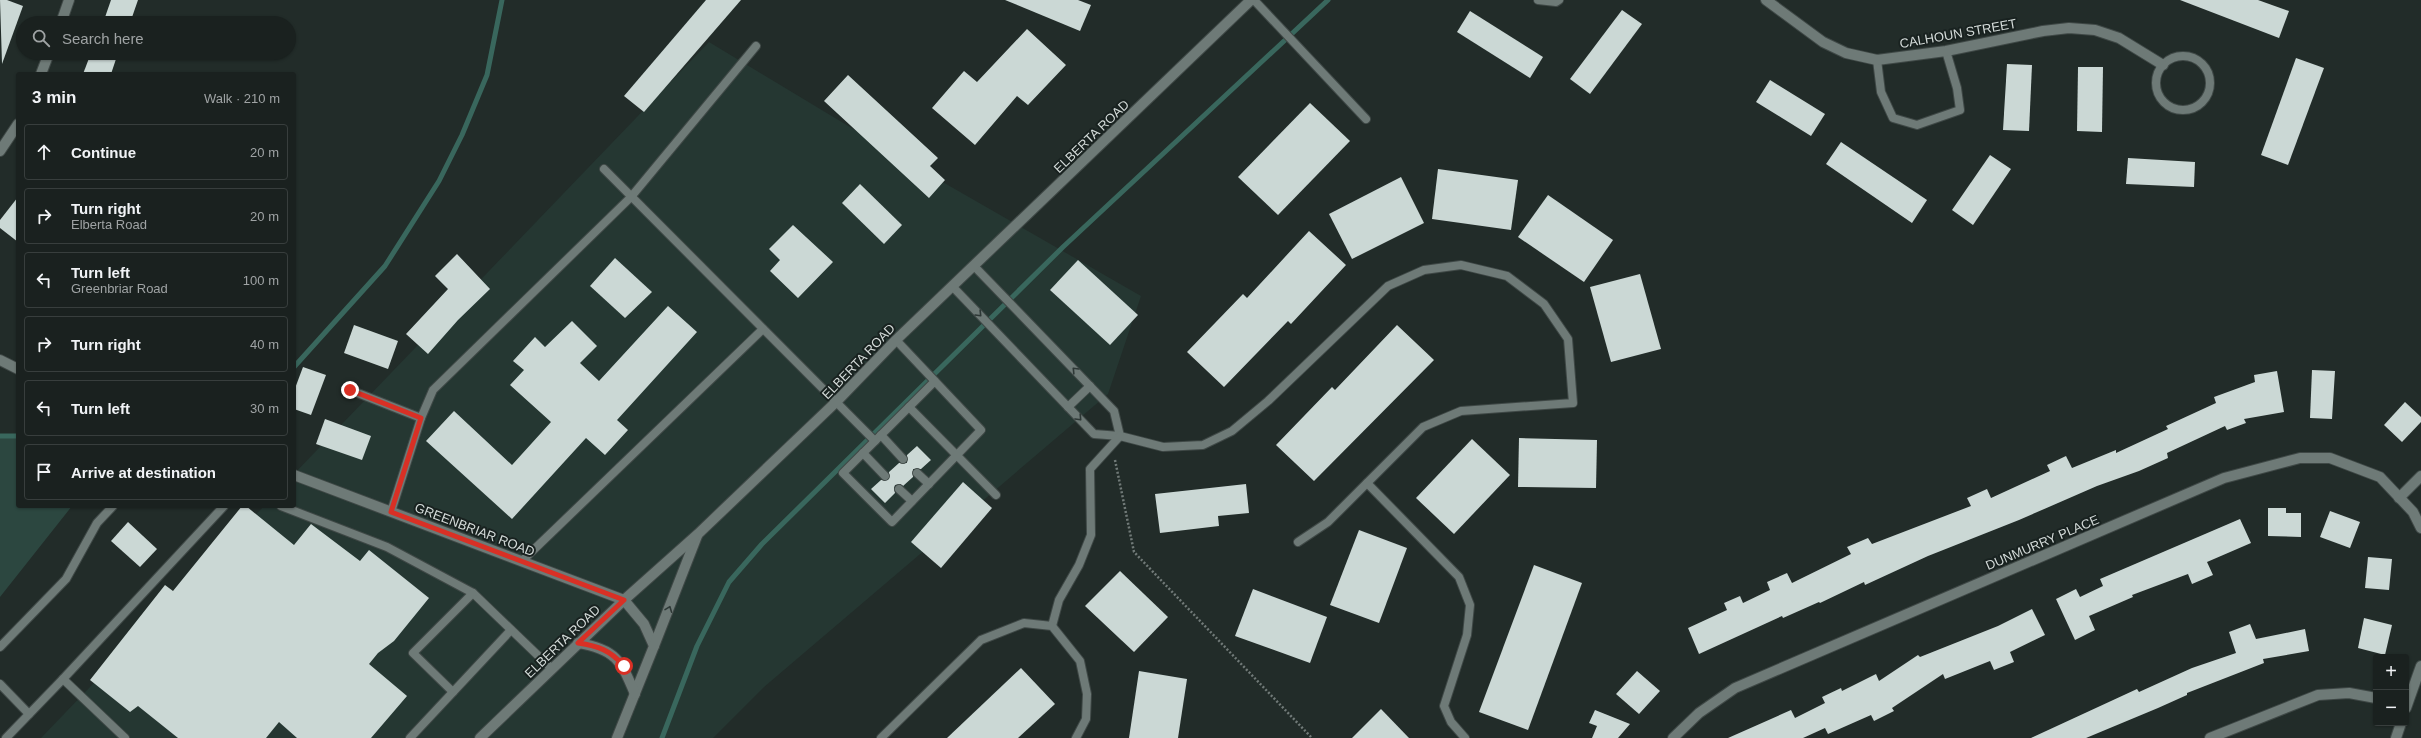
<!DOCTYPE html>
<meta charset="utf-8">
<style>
:root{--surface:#1a211f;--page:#272e2c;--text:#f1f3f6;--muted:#9fa3a4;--line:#383e3d}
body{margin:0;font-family:Arial,sans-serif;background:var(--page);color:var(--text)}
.controls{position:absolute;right:12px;bottom:12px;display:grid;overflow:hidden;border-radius:4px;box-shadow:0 1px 3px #0004}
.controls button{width:36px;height:36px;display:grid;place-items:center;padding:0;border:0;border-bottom:1px solid var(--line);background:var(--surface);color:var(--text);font:20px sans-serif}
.stop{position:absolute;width:12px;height:12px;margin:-9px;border:3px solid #d93025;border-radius:50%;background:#fff}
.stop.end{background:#d93025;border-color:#fff;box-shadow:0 1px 4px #0008}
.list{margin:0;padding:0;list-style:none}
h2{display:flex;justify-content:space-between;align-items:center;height:52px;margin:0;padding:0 16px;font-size:17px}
h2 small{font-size:13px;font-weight:400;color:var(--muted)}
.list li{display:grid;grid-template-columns:26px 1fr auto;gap:12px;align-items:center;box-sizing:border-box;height:56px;margin:0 8px 8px;padding:0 8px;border:1px solid var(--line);border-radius:4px}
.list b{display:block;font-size:15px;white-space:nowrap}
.list p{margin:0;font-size:13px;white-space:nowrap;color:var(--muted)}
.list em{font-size:13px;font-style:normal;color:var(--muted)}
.icon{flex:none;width:22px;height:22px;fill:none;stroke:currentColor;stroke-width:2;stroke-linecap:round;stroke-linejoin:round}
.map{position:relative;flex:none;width:2421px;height:738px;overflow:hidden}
.search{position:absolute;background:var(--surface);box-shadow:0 1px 3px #0004;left:16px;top:16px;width:280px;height:44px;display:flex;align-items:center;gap:10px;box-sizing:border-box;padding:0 14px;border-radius:22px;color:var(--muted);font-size:15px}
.panel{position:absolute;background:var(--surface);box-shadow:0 1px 3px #0004;left:16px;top:72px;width:280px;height:436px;border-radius:4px}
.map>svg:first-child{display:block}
.built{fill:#253732}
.green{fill:#2c4740}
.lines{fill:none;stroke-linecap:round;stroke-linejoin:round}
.stream{stroke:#39675d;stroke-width:5}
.building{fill:#cbd8d5}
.service-casing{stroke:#3f4846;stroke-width:10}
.minor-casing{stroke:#3f4846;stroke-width:12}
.tertiary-casing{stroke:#3f4846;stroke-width:12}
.path{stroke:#717a78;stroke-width:2.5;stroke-dasharray:2 2;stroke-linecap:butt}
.service{stroke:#6e7a77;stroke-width:8}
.minor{stroke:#6e7a77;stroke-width:10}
.tertiary{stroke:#6e7a77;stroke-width:10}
.oneway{stroke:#2e3836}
.route{stroke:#d93025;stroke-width:5}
.labels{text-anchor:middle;stroke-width:4;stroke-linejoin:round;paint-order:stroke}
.street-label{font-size:13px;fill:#d4dbd9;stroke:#192220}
</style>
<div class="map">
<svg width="2421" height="738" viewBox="0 0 2421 738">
<rect width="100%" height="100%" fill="#222c29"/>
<path class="built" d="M709,42L913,165L1141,296L1108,394L764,687L713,738H41L264,506H294V474Z"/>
<path class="green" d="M0,436H18V506H72L0,597Z"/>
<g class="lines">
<g class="stream">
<path d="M294,367L385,266L439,181L462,135L487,75L502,0"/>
<path d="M0,436H18"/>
<path d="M662,738L697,646L729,582L762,544L1063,247L1328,0"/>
</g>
</g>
<g class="building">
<path d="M0,0H7L23,6L2,64Z"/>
<path d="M111,0H138L130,23H103Z"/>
<path d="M706,0H741L644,112L624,96Z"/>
<path d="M1005,0H1078L1091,5L1080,31Z"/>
<path d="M2180,0H2258L2289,11L2279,38Z"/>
<path d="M1622,10L1642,24L1590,94L1570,79Z"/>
<path d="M1470,11L1543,57L1530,78L1457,32Z"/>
<path d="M1027,29L1066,65L1028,105L1017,96L975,145L932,108L964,71L977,82Z"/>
<path d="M91,53H118L111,74H83Z"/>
<path d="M2296,58L2324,68L2288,165L2261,155Z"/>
<path d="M2007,64L2032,65L2029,131L2003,130Z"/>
<path d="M2078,67H2103L2102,132L2077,131Z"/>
<path d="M848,75L938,158L930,166L945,180L929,198L824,101Z"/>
<path d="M1770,80L1825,114L1811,136L1756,102Z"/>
<path d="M1310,103L1350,141L1278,215L1238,177Z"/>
<path d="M1841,142L1927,200L1912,223L1826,164Z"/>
<path d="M1990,155L2011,169L1973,225L1952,210Z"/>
<path d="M2128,158L2195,162L2194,187L2126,184Z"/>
<path d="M1438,169L1518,180L1511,230L1432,219Z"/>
<path d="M1401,177L1424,223L1352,259L1329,214Z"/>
<path d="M860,184L902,225L884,244L842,203Z"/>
<path d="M1548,195L1613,240L1584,282L1518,237Z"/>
<path d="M18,197V242L0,228V220Z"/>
<path d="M793,225L833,262L798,298L770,271L780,260L769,249Z"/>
<path d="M1309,231L1346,265L1291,324L1288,321L1224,387L1187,352L1243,294L1247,298Z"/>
<path d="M457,254L490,289L458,320L428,354L406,334L448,289L435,276Z"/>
<path d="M615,258L652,292L625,318L590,286Z"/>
<path d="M1078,260L1138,315L1110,345L1050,290Z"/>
<path d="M1640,274L1661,349L1611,362L1590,287Z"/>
<path d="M668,306L697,332L617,420L628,430L605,455L586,438L512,519L426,441L454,411L512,465L551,422L510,385L524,370L513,361L535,337L545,347L572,321L597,346L580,363L599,381Z"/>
<path d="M354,325L398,341L388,369L344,353Z"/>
<path d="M1397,325L1434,360L1314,481L1276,445L1332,387L1335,390Z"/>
<path d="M303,367L326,375L311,415L294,409V391Z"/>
<path d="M2312,370L2335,371L2332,419L2310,418Z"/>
<path d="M2277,371L2284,412L2244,419L2246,423L2227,430L2225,426L2167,453L2168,458L2139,471L2097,486L2019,520L1928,556L1865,585L1864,582L1820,603L1819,602L1783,618L1782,616L1699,654L1688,628L1727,610L1724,603L1740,596L1743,603L1770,590L1767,582L1787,573L1792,583L1851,554L1847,547L1868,538L1872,544L1971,506L1967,498L1987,489L1991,498L2050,471L2047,465L2066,456L2072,468L2116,450V453L2168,429L2166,426L2216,403L2214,397L2255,382L2254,375Z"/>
<path d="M2405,402L2421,417V422L2402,442L2384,425Z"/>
<path d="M325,419L371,436L362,460L316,444Z"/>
<path d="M1519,438L1597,440L1596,488L1518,487Z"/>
<path d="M1472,439L1510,475L1454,534L1416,498Z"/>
<path d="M917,446L931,460L921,469H913V477L903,486L900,484L895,485L894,488L895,493L885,503L871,489L881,480H888L889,472L899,463H907V455Z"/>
<path d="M963,482L992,508L941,568L911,542Z"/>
<path d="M1246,484L1249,513L1218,516L1219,526L1160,533L1155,494Z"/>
<path d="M242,506H246L294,545L311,524L360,561L369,550L429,598L394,641L378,653L369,664L407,696L371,738H297L279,722L266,738H178L138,706L130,712L90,680L165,585L173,591Z"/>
<path d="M2268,508H2286V513H2301V537L2268,536Z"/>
<path d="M2330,511L2360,522L2350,548L2320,537Z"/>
<path d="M2240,519L2251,543L2207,562L2213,575L2192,584L2188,574L2132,595L2133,597L2089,616L2095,630L2075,640L2056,599L2076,589L2080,597L2103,586L2100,579Z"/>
<path d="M128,522L157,549L140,567L111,541Z"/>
<path d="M1359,530L1407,548L1379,623L1330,605Z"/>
<path d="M2368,557L2392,559L2389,590L2365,588Z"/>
<path d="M1534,565L1582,583L1528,730L1479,712Z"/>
<path d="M1120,571L1168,617L1134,652L1085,606Z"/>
<path d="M1253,589L1327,617L1310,663L1235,636Z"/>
<path d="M2032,609L2045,635L2010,652L2014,662L1994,670L1990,661L1945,679L1943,674L1892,708L1894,711L1874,721L1871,715L1828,734L1825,728L1803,738H1728L1791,710L1795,718L1825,703L1822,697L1841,688L1842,691L1876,674L1879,681L1918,655L1920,657L1998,626Z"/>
<path d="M2364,618L2392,625L2385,655L2358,648Z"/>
<path d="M2250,624L2256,639L2305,629L2309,651L2263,659L2264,663L2187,693V695L2158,708L2086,738H2031L2137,689L2139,692L2192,668L2236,653L2229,632Z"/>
<path d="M1021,668L1055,704L1018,738H947Z"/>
<path d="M1139,671L1187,679L1178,738H1129Z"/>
<path d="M1637,671L1660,691L1639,714L1616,694Z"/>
<path d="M1381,709L1409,738H1352Z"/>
<path d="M1595,710L1630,724L1618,738H1592L1597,726L1589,723Z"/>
</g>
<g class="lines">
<defs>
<g id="service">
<path d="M1254,0L1366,119"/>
<path d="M1538,0L1556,2L1559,0"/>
<circle cx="2183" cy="83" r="27"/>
<path d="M1877,60L1881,92L1893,118L1917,125L1960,110L1957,88L1946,51"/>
<path d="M604,169L875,441"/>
<path d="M974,266L1114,411L1120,436"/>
<path d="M952,286L1094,434L1120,436L1163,447L1203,445L1232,431L1268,401L1388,286L1424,270L1461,265L1507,276L1544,304L1568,339L1573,403L1461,411L1423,427L1328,522L1298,542"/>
<path d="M896,340L981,430L892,522L843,473L935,381"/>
<path d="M350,390L421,418"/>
<path d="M909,407L996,495"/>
<path d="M1068,407L1090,386"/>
<path d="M881,435L903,459"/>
<path d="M863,453L885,476"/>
<path d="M917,473L929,484"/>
<path d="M1367,483L1459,577L1470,605L1467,635L1444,706L1451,722L1465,738"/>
<path d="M899,489L912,501"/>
<path d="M281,506L387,547L473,593L552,669"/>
<path d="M391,512L421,418L433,390L631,197L756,46"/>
<path d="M522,561L763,329"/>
<path d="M1052,626L1059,600L1079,565L1091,535L1090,469L1120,436"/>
<path d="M0,647L66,579L97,523L113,506"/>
<path d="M63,679L224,506"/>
<path d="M0,684L29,714"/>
<path d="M453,692L413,653L473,593"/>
<path d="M6,738L63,679L125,738"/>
<path d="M410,738L511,630"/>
<path d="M881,738L981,640L1024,623L1052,626L1080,661L1087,694L1086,719L1076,738"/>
</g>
<g id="minor">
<path d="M1766,0L1823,42L1846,53L1877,60L1946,51L2043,31L2069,28L2095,30L2119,38L2163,65"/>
<path d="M61,23L69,0"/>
<path d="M41,74L49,53"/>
<path d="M0,151L18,124"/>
<path d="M0,360L18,369"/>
<path d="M294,475L624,600L644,624L654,646L617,738"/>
<path d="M2399,498L2421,476"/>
<path d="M2406,708L2421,666"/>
<path d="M1673,738L1699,713L1735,688L2224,478L2300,458H2330L2380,477L2413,512L2421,528"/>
<path d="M2210,738L2318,695L2349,693L2376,698"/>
<path d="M2396,738L2401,723"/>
</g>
<g id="tertiary">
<path d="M578,643C616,649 621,661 635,694"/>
<path d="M654,646L697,536"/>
<path d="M480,738L624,600L698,534L836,402L896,340L1251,0"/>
</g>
</defs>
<use href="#service" class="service-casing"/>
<use href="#minor" class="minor-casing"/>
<use href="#tertiary" class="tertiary-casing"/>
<path class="path" d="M1115,460L1134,552L1312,738"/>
<use href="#service" class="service"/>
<use href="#minor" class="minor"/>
<use href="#tertiary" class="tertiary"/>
</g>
<defs><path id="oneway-chevron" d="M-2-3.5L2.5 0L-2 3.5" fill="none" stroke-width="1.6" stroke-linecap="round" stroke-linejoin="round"/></defs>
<g class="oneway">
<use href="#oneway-chevron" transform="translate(979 314) rotate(46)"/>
<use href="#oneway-chevron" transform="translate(1075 370) rotate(-134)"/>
<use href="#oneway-chevron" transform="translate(1079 418) rotate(47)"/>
<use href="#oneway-chevron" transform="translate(669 609) rotate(-69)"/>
</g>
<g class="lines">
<path class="route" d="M350,390L421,418L391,512L624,600L578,643C598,646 610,650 624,666"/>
</g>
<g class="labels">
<g class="street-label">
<text transform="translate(1958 33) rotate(-10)" y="5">CALHOUN STREET</text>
<text transform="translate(1091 136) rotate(-44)" y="5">ELBERTA ROAD</text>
<text transform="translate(858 361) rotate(-46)" y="5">ELBERTA ROAD</text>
<text transform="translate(475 529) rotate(21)" y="5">GREENBRIAR ROAD</text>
<text transform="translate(2042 542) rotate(-23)" y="5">DUNMURRY PLACE</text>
<text transform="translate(562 641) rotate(-44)" y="5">ELBERTA ROAD</text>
</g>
</g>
</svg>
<div class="controls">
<button>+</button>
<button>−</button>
</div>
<div class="stop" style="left:624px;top:666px"></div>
<div class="stop end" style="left:350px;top:390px"></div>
<div class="search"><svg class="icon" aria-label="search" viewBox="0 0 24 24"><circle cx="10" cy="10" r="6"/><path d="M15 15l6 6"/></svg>Search here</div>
<section class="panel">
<h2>3 min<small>Walk · 210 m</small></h2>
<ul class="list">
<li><svg class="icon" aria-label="ahead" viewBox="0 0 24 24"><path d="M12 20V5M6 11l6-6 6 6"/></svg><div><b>Continue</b></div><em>20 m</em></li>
<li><svg class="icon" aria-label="right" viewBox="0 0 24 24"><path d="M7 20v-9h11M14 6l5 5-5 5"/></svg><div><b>Turn right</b><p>Elberta Road</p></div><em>20 m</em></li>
<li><svg class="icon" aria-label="left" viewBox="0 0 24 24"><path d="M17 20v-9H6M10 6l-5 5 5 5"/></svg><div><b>Turn left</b><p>Greenbriar Road</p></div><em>100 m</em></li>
<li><svg class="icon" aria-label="right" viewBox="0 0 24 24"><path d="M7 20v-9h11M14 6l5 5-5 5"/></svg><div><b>Turn right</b></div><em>40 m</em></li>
<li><svg class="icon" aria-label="left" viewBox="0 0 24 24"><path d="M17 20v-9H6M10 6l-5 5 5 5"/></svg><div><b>Turn left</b></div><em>30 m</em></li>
<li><svg class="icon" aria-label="arrive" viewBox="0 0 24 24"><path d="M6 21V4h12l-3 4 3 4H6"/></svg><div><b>Arrive at destination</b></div></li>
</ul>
</section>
</div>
